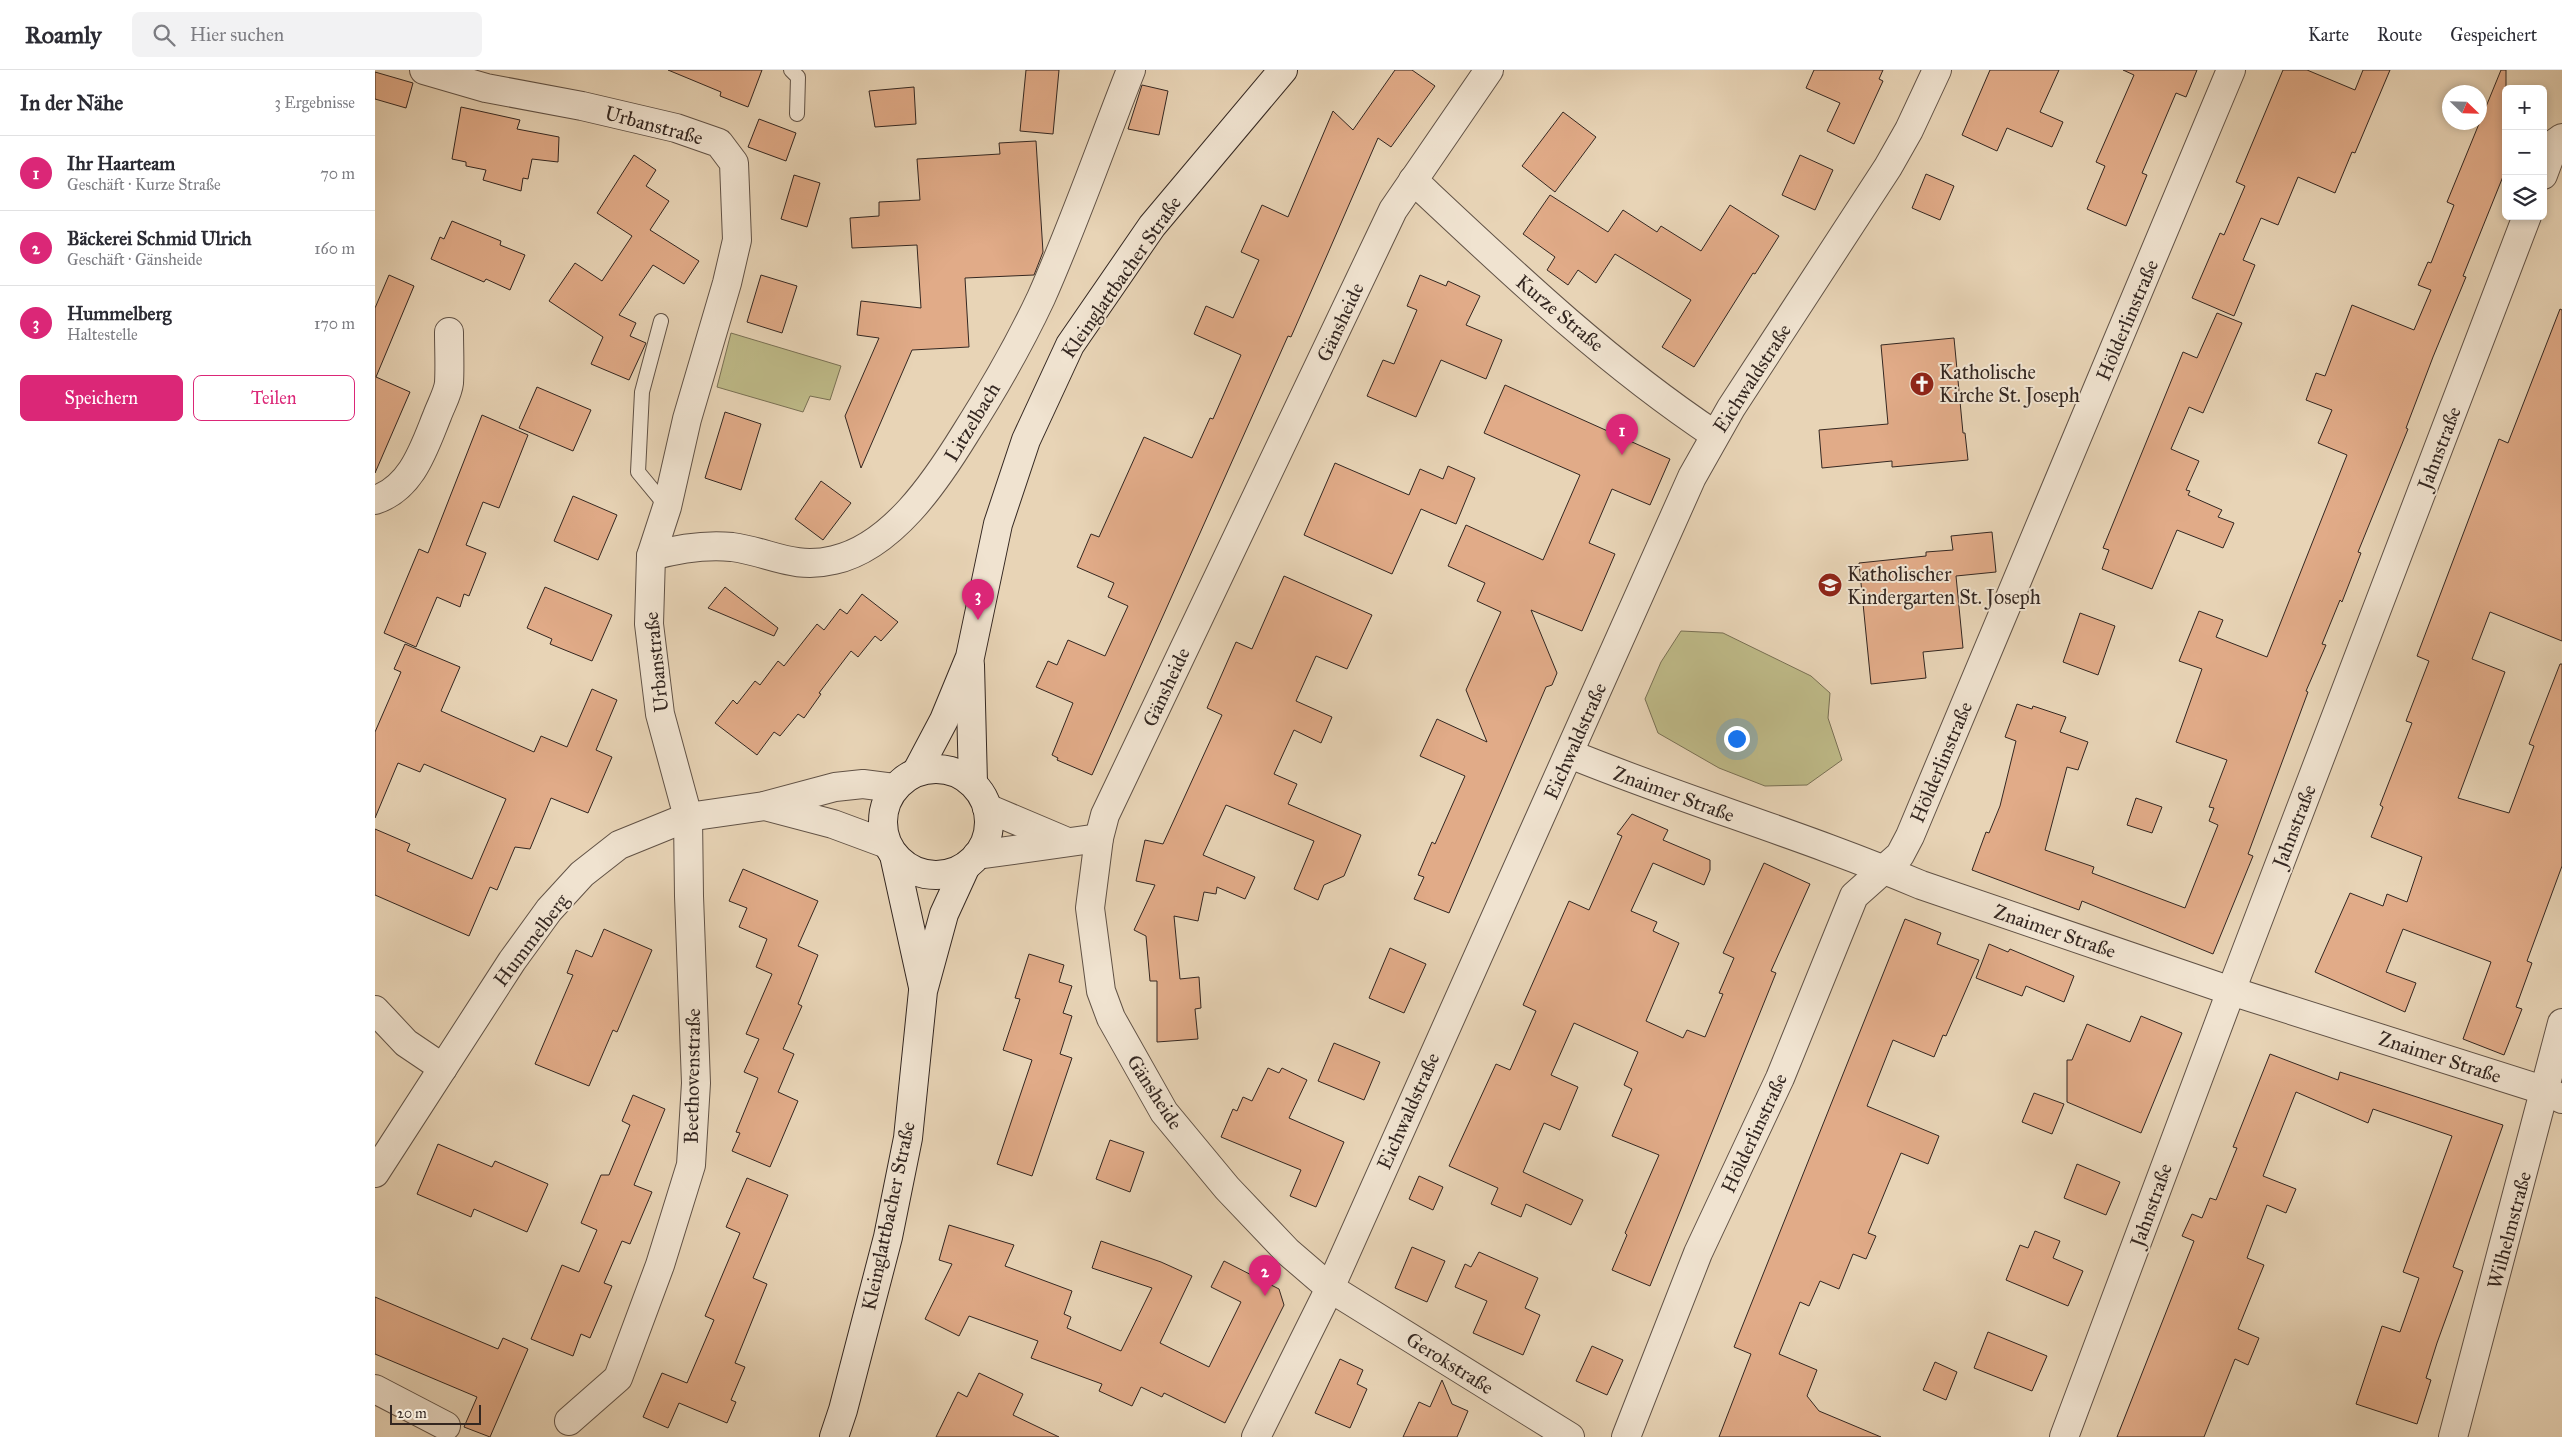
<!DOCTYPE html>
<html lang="de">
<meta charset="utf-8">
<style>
:root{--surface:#fff;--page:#f2f2f3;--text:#2b2b33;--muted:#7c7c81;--line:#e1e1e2;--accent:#db2777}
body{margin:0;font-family:"IM FELL Great Primer",serif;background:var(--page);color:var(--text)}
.controls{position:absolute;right:15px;top:15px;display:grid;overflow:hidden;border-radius:8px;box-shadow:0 2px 8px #0003}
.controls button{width:45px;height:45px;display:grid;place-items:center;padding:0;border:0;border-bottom:1px solid var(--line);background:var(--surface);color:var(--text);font:25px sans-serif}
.compass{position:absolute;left:2067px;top:15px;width:45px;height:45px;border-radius:50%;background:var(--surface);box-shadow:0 2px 8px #0003;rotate:113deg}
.scale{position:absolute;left:15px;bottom:12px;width:91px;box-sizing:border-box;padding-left:5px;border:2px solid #342721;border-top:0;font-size:14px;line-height:18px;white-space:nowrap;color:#342721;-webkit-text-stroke:4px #f0e3d0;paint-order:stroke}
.you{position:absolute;left:1361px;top:668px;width:18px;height:18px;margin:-12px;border:4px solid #fff;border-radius:50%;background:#1a73e8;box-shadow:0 0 0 8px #1a73e833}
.badge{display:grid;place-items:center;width:32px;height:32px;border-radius:50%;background:var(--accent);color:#fff;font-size:16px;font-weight:700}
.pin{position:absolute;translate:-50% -41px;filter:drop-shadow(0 1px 2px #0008)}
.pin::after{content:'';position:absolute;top:26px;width:18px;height:15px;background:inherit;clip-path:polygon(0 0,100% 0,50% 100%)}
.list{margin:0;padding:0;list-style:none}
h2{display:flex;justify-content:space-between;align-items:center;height:65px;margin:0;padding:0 20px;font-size:21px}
h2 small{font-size:16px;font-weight:400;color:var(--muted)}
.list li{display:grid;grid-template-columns:32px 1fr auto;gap:15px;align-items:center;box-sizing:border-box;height:75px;padding:0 20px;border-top:1px solid var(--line)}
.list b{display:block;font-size:19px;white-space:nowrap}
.list p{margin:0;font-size:16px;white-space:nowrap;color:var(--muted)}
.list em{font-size:16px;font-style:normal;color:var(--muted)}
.actions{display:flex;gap:10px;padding:15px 20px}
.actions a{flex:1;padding:11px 0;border:1px solid var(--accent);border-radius:8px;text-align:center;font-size:18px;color:var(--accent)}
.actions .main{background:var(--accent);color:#fff}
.icon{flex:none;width:28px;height:28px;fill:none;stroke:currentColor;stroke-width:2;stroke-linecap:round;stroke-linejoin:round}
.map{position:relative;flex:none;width:2187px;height:1367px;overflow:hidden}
header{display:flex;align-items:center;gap:30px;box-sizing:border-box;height:70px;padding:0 25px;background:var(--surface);border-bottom:1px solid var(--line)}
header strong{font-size:24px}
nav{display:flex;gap:28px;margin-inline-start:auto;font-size:18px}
.search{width:350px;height:45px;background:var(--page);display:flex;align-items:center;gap:12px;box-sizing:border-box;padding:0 18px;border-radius:8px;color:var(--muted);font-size:19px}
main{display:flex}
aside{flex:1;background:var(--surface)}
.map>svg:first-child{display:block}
.green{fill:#beba88;stroke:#797054}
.building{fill:#e1ab88;stroke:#342721}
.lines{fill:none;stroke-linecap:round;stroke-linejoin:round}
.lane-casing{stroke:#615246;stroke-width:16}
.street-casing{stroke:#615246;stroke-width:30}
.secondary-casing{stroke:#342721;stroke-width:30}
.lane{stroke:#f0e3d0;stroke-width:14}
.street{stroke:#f0e3d0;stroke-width:28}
.secondary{stroke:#f0e3d0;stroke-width:28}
.labels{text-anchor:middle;stroke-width:4;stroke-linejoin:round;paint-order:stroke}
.street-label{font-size:20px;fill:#342721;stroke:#f0e3d0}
.poi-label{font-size:20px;fill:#342721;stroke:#f0e3d0;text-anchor:start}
</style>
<header>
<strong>Roamly</strong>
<div class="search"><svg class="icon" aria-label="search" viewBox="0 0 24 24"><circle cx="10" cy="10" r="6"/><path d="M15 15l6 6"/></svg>Hier suchen</div>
<nav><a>Karte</a><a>Route</a><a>Gespeichert</a></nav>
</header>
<main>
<aside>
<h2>In der Nähe<small>3 Ergebnisse</small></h2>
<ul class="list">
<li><span class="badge">1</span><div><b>Ihr Haarteam</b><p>Geschäft · Kurze Straße</p></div><em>70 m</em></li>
<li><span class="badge">2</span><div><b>Bäckerei Schmid Ulrich</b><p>Geschäft · Gänsheide</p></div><em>160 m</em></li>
<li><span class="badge">3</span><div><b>Hummelberg</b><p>Haltestelle</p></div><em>170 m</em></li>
</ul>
<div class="actions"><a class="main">Speichern</a><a>Teilen</a></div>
</aside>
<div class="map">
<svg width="2187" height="1367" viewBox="0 0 2187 1367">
<rect width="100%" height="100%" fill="#e8d4b6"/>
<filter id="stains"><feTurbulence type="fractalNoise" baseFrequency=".004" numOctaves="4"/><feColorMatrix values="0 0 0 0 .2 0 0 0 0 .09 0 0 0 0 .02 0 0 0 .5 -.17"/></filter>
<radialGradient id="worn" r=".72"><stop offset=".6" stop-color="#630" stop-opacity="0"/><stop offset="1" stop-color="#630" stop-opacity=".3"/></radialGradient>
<g class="green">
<path d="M356,263L466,296L455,330L435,326L428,342L342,317Z"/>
<path d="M1306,561L1348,563L1436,606L1455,623L1453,648L1467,690L1432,715L1390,716L1344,698L1283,663L1270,629L1286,592Z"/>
</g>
<g class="building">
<path d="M293,0H387L373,37L345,26L346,22Z"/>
<path d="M651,0H684L678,64L645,61Z"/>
<path d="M1020,0H1037L1060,16L1016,77L1003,68L953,183L916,267L913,266L717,705L682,690L683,688L677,685L698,633L661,617L673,591L682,595L693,570L730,586L753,536L733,527L739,513L702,497L716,464L724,467L769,367L817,388L835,348L838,349L866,285L819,264L831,236L858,248L884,190L866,182L887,135L913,147L958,41L978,60Z"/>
<path d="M1439,0H1508L1504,9L1508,11L1479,74L1452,61L1465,33L1431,18Z"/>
<path d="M1615,0H1684L1665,42L1688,52L1677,77L1632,58L1622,81L1587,65Z"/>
<path d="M1748,0H1822L1811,27L1801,23L1767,103L1772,105L1751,156L1712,139L1730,96L1721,92L1759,5Z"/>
<path d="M1908,0H1932L1980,20L1988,0H2015L1980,83L1977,82L1960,123L1923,107L1903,155L1886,148L1868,190L1880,195L1859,246L1817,228L1845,163L1849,165L1870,116L1861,112Z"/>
<path d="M2126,0H2131V99L2088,206L2091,207L2058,287L2031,358L2033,359L1983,482L1986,483L1967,532L1965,530L1947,574L1951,575L1931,621L1933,622L1873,784L1878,786L1838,884L1707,831L1704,840L1597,800L1611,762L1614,763L1625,736L1641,671L1630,667L1642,634L1657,639L1658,636L1691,647L1685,662L1713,672L1703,700L1692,697L1670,780L1719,797L1717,803L1810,838L1843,755L1834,751L1839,738L1834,737L1852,690L1801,672L1827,599L1804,591L1824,541L1848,550L1841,567L1892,587L1972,385L1943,373L1957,340L1931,330L1941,303L1950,306L1977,235L2039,260L2056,220L2043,215L2053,192L2056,193L2079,135L2072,132Z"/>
<path d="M0,2L38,13L31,38L0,29Z"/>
<path d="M767,15L793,21L784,65L753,59Z"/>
<path d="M539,17L541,54L500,57L494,21Z"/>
<path d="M86,37L145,50L142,59L184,67L183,92L157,89L153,109L148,108L146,121L108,110L111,100L91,96V92L77,89Z"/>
<path d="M1188,42L1221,67L1180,122L1147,96Z"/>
<path d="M384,49L421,63L411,91L373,77Z"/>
<path d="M661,71L668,182L659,205L590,208L594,277L537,280L486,398L470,346L504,268L482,265L486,231L546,238L542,175L477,178L475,148L504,146V132L545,130L542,89L625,84L624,73Z"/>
<path d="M259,85L281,100L271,116L294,131L275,160L324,191L309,214L278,195L244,245L261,253L255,266L271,273L254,310L216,294L228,267L174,231L200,193L227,211L257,166L222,143Z"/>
<path d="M1425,85L1458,100L1440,140L1407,125Z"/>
<path d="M1551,104L1579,116L1565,150L1537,138Z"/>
<path d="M419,105L445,113L432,157L406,149Z"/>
<path d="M1175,125L1233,162L1248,140L1282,162L1286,156L1326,181L1355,135L1404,166L1380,204L1378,203L1319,297L1287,277L1316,230L1240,184L1221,213L1203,200L1193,215L1172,200L1180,187L1148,164Z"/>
<path d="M77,151L126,171L125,175L150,185L135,220L111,209L109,212L56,189L65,167L69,169Z"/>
<path d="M14,205L39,216L1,307L35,322L0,403V238Z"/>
<path d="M386,205L422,216L407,263L372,252Z"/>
<path d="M1045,205L1071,216L1073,211L1105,226L1091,255L1127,270L1111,309L1066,290L1041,347L992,326L1008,290L1019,294L1042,240L1032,236Z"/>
<path d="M2185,239L2187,240V571L2115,542L2097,589L2130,602L2083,728L2134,743L2159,676L2154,674L2185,594H2187V796L2152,891L2157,893L2141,937L2147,939L2129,985L2088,969L2116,892L2028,859L2011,902L2041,913L2030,942L1940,902L1975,823L2008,836L2012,824L2032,832L2047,787L1996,767L2008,737L2005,735L2037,653L2031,651L2054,591L2042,586L2124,369L2133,373Z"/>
<path d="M1842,243L1867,253L1828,343L1814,337L1796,379L1824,391L1811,420L1815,421L1813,425L1847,440L1843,447L1859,453L1848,478L1802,460L1777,519L1727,499L1734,480L1728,478L1808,282L1822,288Z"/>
<path d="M1579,268L1588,363H1590L1593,390L1517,397V391L1447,398L1444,360L1513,354L1506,275Z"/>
<path d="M1130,315L1295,389L1275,435L1237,419L1214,473L1240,484L1207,561L1156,540L1182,603L1177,615L1171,617L1074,843L1039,829L1049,807L1043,805L1057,772L1060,774L1090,706L1045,686L1062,649L1112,672L1091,620L1126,542L1102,531L1110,513L1073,496L1091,455L1168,490L1205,405L1109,363Z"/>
<path d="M162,317L216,340L198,381L144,358Z"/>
<path d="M350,342L386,354L366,420L330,408Z"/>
<path d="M107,345L153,365L124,438L108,432L91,475L111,483L94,526L89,524L85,537L62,527L41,577L9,563L44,479L53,483Z"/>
<path d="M960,393L1034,425L1045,399L1068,409L1073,396L1100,408L1081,454L1046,439L1017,504L929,465Z"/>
<path d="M446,411L476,433L448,470L420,449Z"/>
<path d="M198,426L242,445L223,490L179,471Z"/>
<path d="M1617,462L1621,502L1581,506L1588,578L1548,582L1551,608L1496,614L1484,493L1551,486V482L1578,480L1576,466Z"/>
<path d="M909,506L997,545L972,599L941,586L921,631L957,647L946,673L919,660L899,704L922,714L913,734L986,765L969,806L949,815L943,830L919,819L939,771L851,735L828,785L880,807L870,829L842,817L841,824L829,822L823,851L799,846L805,909L824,907L826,938L820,939L823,969L782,972V911H775L771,866L759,860L780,815L761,811L770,770L788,774L847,645L832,638L861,572L877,579Z"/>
<path d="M170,517L237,545L217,591L175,574L177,569L152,558Z"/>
<path d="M350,517L403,558L399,566L333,538Z"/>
<path d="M487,524L523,552L506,571L500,566L483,587L476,581L444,623L446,624L429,648L423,644L405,666L399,662L382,685L340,653L358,630L362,634L380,611L385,615L403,591L409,596L442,554L449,560L465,539L472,544Z"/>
<path d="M1705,543L1740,556L1723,605L1688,592Z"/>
<path d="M30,574L85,597L66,641L159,682L166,666L192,677L217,619L242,630L221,680L237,687L213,743L176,728L155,779L140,777L122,820L115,817L94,866L0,825V759L35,774L32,781L97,809L131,729L49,694L45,702L23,693L0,748V662L26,602L19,599Z"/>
<path d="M1761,728L1787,737L1777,763L1752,755Z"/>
<path d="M1257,744L1293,760L1288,770L1335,790V800L1329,815L1278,793L1256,841L1282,852L1278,861L1304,873L1271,951L1308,968L1312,960L1330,967L1348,924L1344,923L1359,888L1348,883L1389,793L1435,814L1396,901L1401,903L1275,1216L1237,1200L1252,1165L1250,1163L1284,1085L1237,1066L1257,1019L1249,1015L1263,982L1199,953L1176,1005L1203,1017L1185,1060L1169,1053L1148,1102L1208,1130L1196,1155L1151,1134L1146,1147L1116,1134L1123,1118L1074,1096L1121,994L1135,1000L1161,941L1148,935L1194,831L1214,840L1247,766L1242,764Z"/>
<path d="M368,799L443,831L423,876L443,885L423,934L427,936L408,979L419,984L403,1022L423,1031L395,1097L357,1081L365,1063L361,1062L383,1008L369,1002L384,969L371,964L397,904L381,897L392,869L364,857L372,838L354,831Z"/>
<path d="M1530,849L1566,863L1562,874L1604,890L1571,966L1568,965L1559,987L1518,970L1492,1036L1564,1066L1553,1094L1526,1083L1493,1163L1501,1166L1491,1189L1478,1184L1464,1219L1445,1211L1434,1236L1425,1232L1404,1284L1442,1300L1432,1326L1444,1341L1506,1367H1344L1376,1284L1359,1277Z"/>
<path d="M229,859L277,880L242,962L238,960L214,1016L160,994L198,905L192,903L201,880L217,887Z"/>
<path d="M1614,874L1633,882L1635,879L1699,906L1689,932L1651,916L1647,926L1601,908Z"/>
<path d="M1015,878L1051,894L1029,943L994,928Z"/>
<path d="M654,884L689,895L684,912L697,916L688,943L697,946L685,984L697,988L657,1106L622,1094L657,990L628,980L645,929L640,928Z"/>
<path d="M1766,946L1807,963L1766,1063L1692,1032V990H1697L1712,954L1755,972Z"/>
<path d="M959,973L1005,992L989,1030L943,1011Z"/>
<path d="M1895,984L1963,1010L1965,1002L2128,1055L2078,1197L2088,1201L2062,1273L2051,1308L2056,1310L2042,1354L1981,1334L2007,1256L2025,1262L2044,1208L2028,1202L2077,1066L1998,1039L1993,1053L1921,1022L1888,1106L1921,1119L1911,1143L1892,1135L1872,1188L1889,1195L1863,1259L1884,1268L1873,1295L1860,1289L1829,1367H1742L1819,1171L1807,1166L1817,1144L1827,1148L1835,1128L1841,1130L1862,1078L1858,1077Z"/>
<path d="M893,998L904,1003L907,998L932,1010L914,1048L969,1072L941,1137L915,1126L926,1100L846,1067L858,1039L862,1041L868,1027L877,1031Z"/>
<path d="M1659,1023L1689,1034L1677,1064L1647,1052Z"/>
<path d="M258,1025L290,1039L259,1115L277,1122L255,1174L247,1171L229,1213L237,1216L215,1268L206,1264L198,1286L156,1269L187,1195L204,1202L222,1160L206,1153L226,1105H234L255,1055L247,1051Z"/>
<path d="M735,1070L769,1082L755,1122L721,1109Z"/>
<path d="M63,1074L117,1097L120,1091L173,1114L152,1162L99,1139L96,1147L42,1124Z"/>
<path d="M1702,1094L1745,1112L1731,1145L1689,1128Z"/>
<path d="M1044,1106L1068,1117L1058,1140L1034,1129Z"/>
<path d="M372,1108L413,1125L378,1208L392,1214L360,1293L370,1297L356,1330L361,1332L352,1353L304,1333L293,1358L268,1347L287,1303L312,1313L339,1250L330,1246L365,1163L351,1157Z"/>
<path d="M574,1155L639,1175L630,1196L697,1221L689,1244L696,1247L692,1258L746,1281L777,1218L717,1198L726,1171L786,1192L817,1206L785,1273L834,1297L866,1232L836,1217L849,1191L904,1219L909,1235L850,1353L789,1323L787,1327L766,1317L757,1336L724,1321L727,1314L656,1288L663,1271L594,1246L584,1266L550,1249L577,1194L564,1190Z"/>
<path d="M1660,1161L1685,1171L1678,1188L1708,1201L1693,1236L1631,1210L1645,1175L1653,1178Z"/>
<path d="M1037,1177L1070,1191L1052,1232L1020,1218Z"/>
<path d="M1104,1182L1163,1208L1150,1238L1165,1245L1148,1285L1098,1263L1112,1231L1080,1217L1090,1194L1096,1197Z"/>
<path d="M0,1227L123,1279L128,1268L153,1279L115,1367L89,1357L102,1327L0,1284Z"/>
<path d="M1613,1262L1672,1286L1657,1321L1599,1298Z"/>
<path d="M1217,1276L1248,1290L1232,1325L1201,1311Z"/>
<path d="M965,1289L988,1300L982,1314L992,1319L975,1358L940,1343Z"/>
<path d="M1560,1292L1582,1302L1571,1330L1548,1320Z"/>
<path d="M604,1303L648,1324L638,1345L684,1367H561L583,1322L592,1327Z"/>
<path d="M1067,1310L1077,1334L1093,1341L1082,1367H1028L1044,1332L1055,1337Z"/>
</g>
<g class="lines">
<defs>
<g id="lane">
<path d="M416,0L423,7L422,44"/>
<path d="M286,251L267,322L263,402L292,437"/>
</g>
<g id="street">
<path d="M49,0L111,18L207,36L301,58L344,73L359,93L362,170L352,213L312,349L292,437L276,486L274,554L285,644L313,747L314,826L321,1013L316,1095L285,1195L243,1308L194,1351"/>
<path d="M1114,0L1018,140L730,745L724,768L715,838L726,921L736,948L789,1042L852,1118L913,1182L955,1218L1195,1367"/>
<path d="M2168,105L2180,73L2187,68"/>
<path d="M1038,110C1134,200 1230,292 1340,365"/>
<path d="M0,430C37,418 49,378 62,346C66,335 73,323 74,313C75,296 74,279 74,262"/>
<path d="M276,486C302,479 329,474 357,477C395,482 418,500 459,490C517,477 561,411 590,364C618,320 644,275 666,228C699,154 726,76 756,0"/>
<path d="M1195,684C1310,731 1431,766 1546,815L1856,921L2171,1021L2187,1029"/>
<path d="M390,736L458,754L512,774"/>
<path d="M612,738L690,771"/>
<path d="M602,785L724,768"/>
<path d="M0,940L31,973L68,998"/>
<path d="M0,1103L137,891L174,840L207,804L244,775L313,747L389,736L460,717L488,714L519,718"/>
<path d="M0,1319L71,1356"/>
<path d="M881,1367L955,1218L1317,407L1356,338L1513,97L1534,60L1562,0"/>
<path d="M1251,1367L1323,1183L1405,1008L1479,826L1525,785L1535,766L1856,0"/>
<path d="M1689,1367L1856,921L2152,146"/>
<path d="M2078,1367L2187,953"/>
</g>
<g id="secondary">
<path d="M595,595L598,713"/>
<circle cx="561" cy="752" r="53"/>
<path d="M542,701L569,650L595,587L623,454L651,370L695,275L777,156L908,0"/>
<path d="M519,785L548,917"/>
<path d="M459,1367L468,1340L513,1167L533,1068L548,921L569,844L591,796"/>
</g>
</defs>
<use href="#lane" class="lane-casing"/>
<use href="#street" class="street-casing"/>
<use href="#secondary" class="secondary-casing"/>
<use href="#lane" class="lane"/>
<use href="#street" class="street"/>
<use href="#secondary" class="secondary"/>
</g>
<defs>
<symbol id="church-disc" viewBox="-11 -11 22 22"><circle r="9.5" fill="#8f2418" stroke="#f0e3d0"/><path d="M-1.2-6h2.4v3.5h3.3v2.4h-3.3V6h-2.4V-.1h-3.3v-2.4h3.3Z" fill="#fff"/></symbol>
<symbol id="school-disc" viewBox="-11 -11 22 22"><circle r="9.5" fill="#8f2418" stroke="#f0e3d0"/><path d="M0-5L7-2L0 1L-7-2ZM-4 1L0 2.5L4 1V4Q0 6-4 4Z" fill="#fff"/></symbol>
</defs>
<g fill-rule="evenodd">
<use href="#church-disc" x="1533" y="300" width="28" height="28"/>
<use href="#school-disc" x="1441" y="501" width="28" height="28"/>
</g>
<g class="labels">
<g class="street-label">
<text transform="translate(279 55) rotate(15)" y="7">Urbanstraße</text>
<text transform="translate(746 207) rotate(-55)" y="7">Kleinglattbacher Straße</text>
<text transform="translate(1185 243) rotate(40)" y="7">Kurze Straße</text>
<text transform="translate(1752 250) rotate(-67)" y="7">Hölderlinstraße</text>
<text transform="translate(965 252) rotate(-65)" y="7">Gänsheide</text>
<text transform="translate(1377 308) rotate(-57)" y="7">Eichwaldstraße</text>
<text transform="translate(597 352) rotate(-59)" y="7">Litzelbach</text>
<text transform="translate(2064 378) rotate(-69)" y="7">Jahnstraße</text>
<text transform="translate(281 592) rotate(-96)" y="7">Urbanstraße</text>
<text transform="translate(791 617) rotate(-65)" y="7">Gänsheide</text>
<text transform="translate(1200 671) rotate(-66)" y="7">Eichwaldstraße</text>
<text transform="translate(1566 692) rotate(-67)" y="7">Hölderlinstraße</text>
<text transform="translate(1299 724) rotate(20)" y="7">Znaimer Straße</text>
<text transform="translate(1919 756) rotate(-69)" y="7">Jahnstraße</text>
<text transform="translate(1680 861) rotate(19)" y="7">Znaimer Straße</text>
<text transform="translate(156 870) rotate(-53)" y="7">Hummelberg</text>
<text transform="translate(2065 987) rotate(18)" y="7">Znaimer Straße</text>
<text transform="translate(317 1006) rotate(-89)" y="7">Beethovenstraße</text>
<text transform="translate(780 1022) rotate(57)" y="7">Gänsheide</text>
<text transform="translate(1033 1041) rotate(-66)" y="7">Eichwaldstraße</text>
<text transform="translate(1379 1063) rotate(-65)" y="7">Hölderlinstraße</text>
<text transform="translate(1776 1135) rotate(-70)" y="7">Jahnstraße</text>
<text transform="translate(513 1146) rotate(-78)" y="7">Kleinglattbacher Straße</text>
<text transform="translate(2134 1160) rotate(-75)" y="7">Wilhelmstraße</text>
<text transform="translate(1075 1293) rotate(32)" y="7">Gerokstraße</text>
</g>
<g class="poi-label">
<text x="1564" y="309">Katholische<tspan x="1564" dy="23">Kirche St. Joseph</tspan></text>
<text x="1472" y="511">Katholischer<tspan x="1472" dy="23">Kindergarten St. Joseph</tspan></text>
</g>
</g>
<rect width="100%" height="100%" filter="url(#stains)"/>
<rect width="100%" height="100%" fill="url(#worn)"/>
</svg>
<div class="controls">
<button>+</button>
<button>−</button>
<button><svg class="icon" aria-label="layers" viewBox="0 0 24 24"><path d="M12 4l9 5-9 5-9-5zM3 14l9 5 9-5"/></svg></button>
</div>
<svg class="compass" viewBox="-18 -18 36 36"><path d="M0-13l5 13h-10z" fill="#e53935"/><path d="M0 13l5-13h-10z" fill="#7c7c81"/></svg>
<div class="scale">20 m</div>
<div class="you"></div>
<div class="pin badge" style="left:1247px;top:385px">1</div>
<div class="pin badge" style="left:890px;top:1226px">2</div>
<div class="pin badge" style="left:603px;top:550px">3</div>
</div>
</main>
